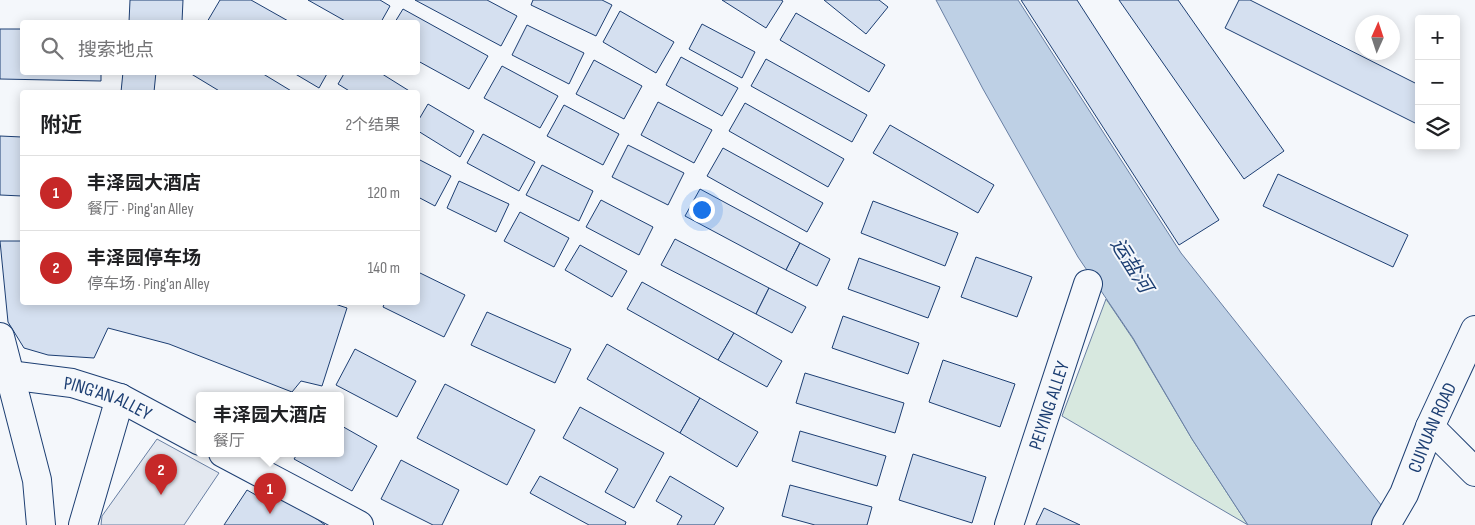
<!DOCTYPE html>
<html lang="zh">
<meta charset="utf-8">
<style>
:root{--surface:#fff;--page:#f6f6f6;--text:#202124;--muted:#757577;--line:#e0e0e0;--accent:#c62828}
body{margin:0;font-family:"Sofia Sans Condensed","Noto Sans SC",sans-serif;background:var(--page);color:var(--text)}
.controls{position:absolute;right:15px;top:15px;display:grid;overflow:hidden;border-radius:5px;box-shadow:0 2px 12px #0003}
.controls button{width:45px;height:45px;display:grid;place-items:center;padding:0;border:0;border-bottom:1px solid var(--line);background:var(--surface);color:var(--text);font:25px sans-serif}
.compass{position:absolute;left:1355px;top:15px;width:45px;height:45px;border-radius:50%;background:var(--surface);box-shadow:0 2px 12px #0003;rotate:3deg}
.you{position:absolute;left:701px;top:209px;width:18px;height:18px;margin:-12px;border:4px solid #fff;border-radius:50%;background:#1a73e8;box-shadow:0 0 0 8px #1a73e833}
.badge{display:grid;place-items:center;width:32px;height:32px;border-radius:50%;background:var(--accent);color:#fff;font-size:16px;font-weight:700}
.pin{position:absolute;translate:-50% -41px;filter:drop-shadow(0 1px 2px #0008)}
.pin::after{content:'';position:absolute;top:26px;width:18px;height:15px;background:inherit;clip-path:polygon(0 0,100% 0,50% 100%)}
.popup{position:absolute;left:196px;top:392px;width:148px;height:65px;box-sizing:border-box;display:grid;place-content:center;border-radius:5px;background:var(--surface);filter:drop-shadow(0 1px 4px #0005);font-size:16px;white-space:nowrap;color:var(--muted)}
.popup b{font-size:19px;color:var(--text)}
.popup::after{content:'';position:absolute;left:50%;top:100%;margin-left:-10px;border:10px solid transparent;border-top-color:var(--surface)}
.list{margin:0;padding:0;list-style:none}
h2{display:flex;justify-content:space-between;align-items:center;height:65px;margin:0;padding:0 20px;font-size:21px}
h2 small{font-size:16px;font-weight:400;color:var(--muted)}
.list li{display:grid;grid-template-columns:32px 1fr auto;gap:15px;align-items:center;box-sizing:border-box;height:75px;padding:0 20px;border-top:1px solid var(--line)}
.list b{display:block;font-size:19px;white-space:nowrap}
.list p{margin:0;font-size:16px;white-space:nowrap;color:var(--muted)}
.list em{font-size:16px;font-style:normal;color:var(--muted)}
.icon{flex:none;width:28px;height:28px;fill:none;stroke:currentColor;stroke-width:2;stroke-linecap:round;stroke-linejoin:round}
.map{position:relative;flex:none;width:1475px;height:525px;overflow:hidden}
.search{position:absolute;background:var(--surface);box-shadow:0 2px 12px #0003;left:20px;top:20px;width:400px;height:55px;display:flex;align-items:center;gap:12px;box-sizing:border-box;padding:0 18px;border-radius:5px;color:var(--muted);font-size:19px}
.panel{position:absolute;background:var(--surface);box-shadow:0 2px 12px #0003;left:20px;top:90px;width:400px;height:215px;border-radius:5px}
.map>svg:first-child{display:block}
.green{fill:#d7e8df;stroke:#687fa3}
.parking{fill:#e3e8f0;stroke:#687fa3}
.water{fill:#bed0e5;stroke:#687fa3}
.building{fill:#d5e0f0;stroke:#1d3f73}
.lines{fill:none;stroke-linecap:round;stroke-linejoin:round}
.minor-casing{stroke:#1d3f73;stroke-width:30}
.minor{stroke:#f4f7fb;stroke-width:28}
.labels{text-anchor:middle;stroke-width:4;stroke-linejoin:round;paint-order:stroke}
.street-label{font-size:19px;fill:#1d3f73;stroke:#f4f7fb}
.water-label{font-size:20px;font-style:italic;fill:#1d3f73;stroke:#f4f7fb}
</style>
<div class="map">
<svg width="1475" height="525" viewBox="0 0 1475 525">
<rect width="100%" height="100%" fill="#f4f7fb"/>
<path class="green" d="M1106,299L1133,339L1192,439L1248,525L1062,416Z"/>
<path class="parking" d="M157,439L219,473L184,525H101L102,516Z"/>
<path class="water" d="M936,0H1018L1181,253L1397,525H1248L1192,439L1133,338L1078,257L983,89Z"/>
<g class="building">
<path d="M130,0H183L182,22H129Z"/>
<path d="M220,0H251L290,22H207Z"/>
<path d="M308,0H380L390,6L381,22H347Z"/>
<path d="M415,0H487L517,16L501,46Z"/>
<path d="M533,0H602L612,5L596,36L531,5Z"/>
<path d="M722,0H781L783,1L766,28Z"/>
<path d="M824,0H879L888,7L866,34Z"/>
<path d="M1021,0H1077L1219,220L1179,245Z"/>
<path d="M1119,0H1178L1284,151L1244,179Z"/>
<path d="M1239,0H1250L1419,85V125L1225,28Z"/>
<path d="M403,9L488,56L469,89L418,61V22H395Z"/>
<path d="M620,11L674,42L656,73L603,42Z"/>
<path d="M796,13L885,65L869,92L780,40Z"/>
<path d="M702,24L755,52L742,78L689,49Z"/>
<path d="M527,25L584,53L569,84L512,55Z"/>
<path d="M0,29H22V72H101V81L0,79Z"/>
<path d="M681,57L738,88L722,116L666,85Z"/>
<path d="M766,59L867,115L852,142L751,86Z"/>
<path d="M594,60L642,86L624,119L576,94Z"/>
<path d="M502,66L558,96L540,128L484,98Z"/>
<path d="M123,72H156L154,92H121Z"/>
<path d="M188,72H260L293,92H221Z"/>
<path d="M292,72H328L319,88Z"/>
<path d="M345,72H379L411,92H351L338,84Z"/>
<path d="M658,102L712,130L694,163L641,135Z"/>
<path d="M745,103L844,159L828,187L729,131Z"/>
<path d="M428,104L474,131L460,157L418,131V121Z"/>
<path d="M564,105L619,134L603,165L547,136Z"/>
<path d="M890,125L994,185L978,213L873,153Z"/>
<path d="M483,134L535,162L519,191L467,163Z"/>
<path d="M0,136L22,137V196L0,195Z"/>
<path d="M628,145L684,173L668,205L612,177Z"/>
<path d="M723,148L823,203L807,232L707,176Z"/>
<path d="M418,159L451,176L435,206L418,197Z"/>
<path d="M542,165L593,191L579,221L526,195Z"/>
<path d="M1278,174L1408,235L1393,267L1263,206Z"/>
<path d="M459,181L509,204L496,232L447,208Z"/>
<path d="M700,189L800,243L786,270L685,216Z"/>
<path d="M601,200L653,227L639,255L586,227Z"/>
<path d="M873,201L958,233L945,266L861,233Z"/>
<path d="M520,212L569,238L554,267L504,241Z"/>
<path d="M675,239L769,288L756,314L661,265Z"/>
<path d="M0,241H22V302H329L347,308L322,386L301,381L292,392L169,344L108,328L94,358L48,355L24,348L8,322Z"/>
<path d="M800,243L830,259L817,286L786,270Z"/>
<path d="M580,245L627,271L612,297L565,270Z"/>
<path d="M976,257L1032,277L1017,317L961,297Z"/>
<path d="M859,258L940,287L928,318L848,289Z"/>
<path d="M418,272L465,295L444,337L383,307L385,302H418Z"/>
<path d="M642,282L734,333L718,360L627,309Z"/>
<path d="M769,288L806,307L792,333L756,314Z"/>
<path d="M487,312L571,349L555,383L471,345Z"/>
<path d="M843,316L919,343L908,374L832,348Z"/>
<path d="M734,333L782,361L767,387L718,360Z"/>
<path d="M607,344L700,398L680,433L587,379Z"/>
<path d="M355,349L416,381L397,417L336,385Z"/>
<path d="M943,360L1015,384L1000,427L929,402Z"/>
<path d="M805,373L904,403L895,433L796,403Z"/>
<path d="M445,384L535,430L507,485L417,438Z"/>
<path d="M700,398L758,432L737,467L680,433Z"/>
<path d="M580,407L664,453L634,508L605,492L618,469L563,438Z"/>
<path d="M340,425L377,446L352,491L294,459L298,453H340Z"/>
<path d="M800,431L886,456L877,486L792,461Z"/>
<path d="M913,454L986,477L972,523L899,500Z"/>
<path d="M401,460L459,490L442,525H433L381,499Z"/>
<path d="M540,476L626,522L625,525H589L530,493Z"/>
<path d="M670,476L724,508L714,525H677L682,516L656,501Z"/>
<path d="M790,485L872,507L867,525H815L782,516Z"/>
<path d="M247,490L270,503L280,492L325,525H224Z"/>
<path d="M1044,508L1080,525H1036Z"/>
</g>
<g class="lines">
<defs>
<g id="minor">
<path d="M0,337L37,480L41,525"/>
<path id="s1" d="M9,375L72,383L120,398L200,441"/>
<path d="M1430,427L1475,472"/>
<path d="M223,453L359,525"/>
<path d="M83,525L120,398"/>
<path id="s2" d="M1009,525L1088,284"/>
<path id="s3" d="M1386,525L1404,494L1430,427L1475,330"/>
</g>
</defs>
<use href="#minor" class="minor-casing"/>
<use href="#minor" class="minor"/>
</g>
<g class="labels">
<g class="street-label">
<text dy="7" stroke="none"><textPath href="#s1" startOffset="102">PING'AN ALLEY</textPath></text>
<text dy="7" stroke="none"><textPath href="#s2" startOffset="126">PEIYING ALLEY</textPath></text>
<text dy="7" stroke="none"><textPath href="#s3" startOffset="108">CUIYUAN ROAD</textPath></text>
</g>
<g class="water-label">
<text transform="translate(1132 265) rotate(58)" y="7">运盐河</text>
</g>
</g>
</svg>
<div class="controls">
<button>+</button>
<button>−</button>
<button><svg class="icon" aria-label="layers" viewBox="0 0 24 24"><path d="M12 4l9 5-9 5-9-5zM3 14l9 5 9-5"/></svg></button>
</div>
<svg class="compass" viewBox="-18 -18 36 36"><path d="M0-13l5 13h-10z" fill="#e53935"/><path d="M0 13l5-13h-10z" fill="#757577"/></svg>
<div class="you"></div>
<div class="pin badge" style="left:270px;top:514px">1</div>
<div class="popup"><b>丰泽园大酒店</b>餐厅</div>
<div class="pin badge" style="left:161px;top:495px">2</div>
<div class="search"><svg class="icon" aria-label="search" viewBox="0 0 24 24"><circle cx="10" cy="10" r="6"/><path d="M15 15l6 6"/></svg>搜索地点</div>
<section class="panel">
<h2>附近<small>2个结果</small></h2>
<ul class="list">
<li><span class="badge">1</span><div><b>丰泽园大酒店</b><p>餐厅 · Ping'an Alley</p></div><em>120 m</em></li>
<li><span class="badge">2</span><div><b>丰泽园停车场</b><p>停车场 · Ping'an Alley</p></div><em>140 m</em></li>
</ul>
</section>
</div>
